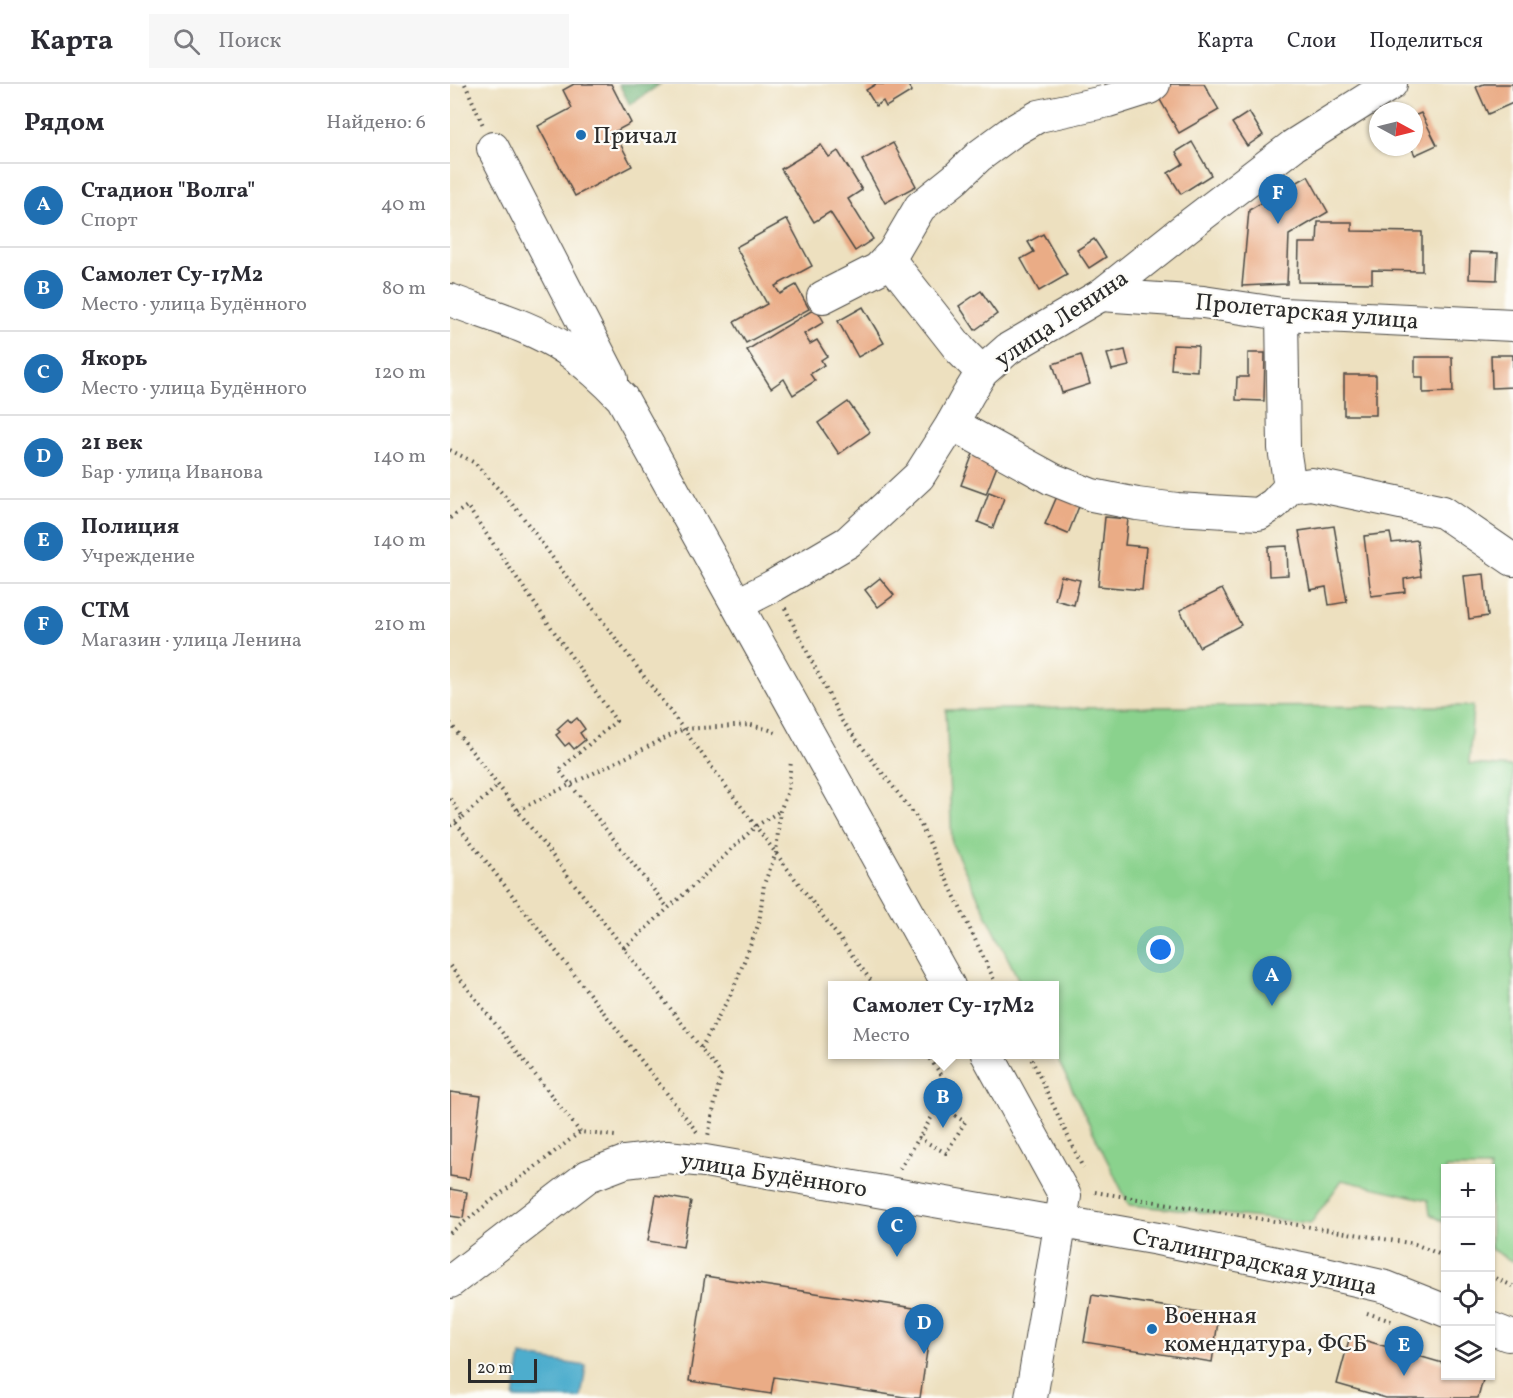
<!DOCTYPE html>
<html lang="ru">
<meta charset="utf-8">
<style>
:root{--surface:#fff;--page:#f7f7f7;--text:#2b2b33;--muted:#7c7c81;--line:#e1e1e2;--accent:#1f6fb2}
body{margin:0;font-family:Vollkorn,serif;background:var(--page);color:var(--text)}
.controls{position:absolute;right:18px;bottom:18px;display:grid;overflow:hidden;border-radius:0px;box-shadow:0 2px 4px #0004}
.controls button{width:54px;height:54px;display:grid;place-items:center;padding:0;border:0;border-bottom:2px solid var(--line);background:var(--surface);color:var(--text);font:30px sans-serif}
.compass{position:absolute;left:919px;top:18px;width:54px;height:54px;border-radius:50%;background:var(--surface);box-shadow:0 2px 4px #0004;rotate:97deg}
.scale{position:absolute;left:18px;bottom:15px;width:69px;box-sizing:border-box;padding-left:6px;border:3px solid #2b2b2b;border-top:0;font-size:16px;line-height:21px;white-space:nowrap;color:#2b2b2b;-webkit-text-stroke:4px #fdfcf7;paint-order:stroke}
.you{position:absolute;left:711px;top:866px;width:21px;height:21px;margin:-15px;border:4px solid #fff;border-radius:50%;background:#1a73e8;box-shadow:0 0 0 9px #1a73e833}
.badge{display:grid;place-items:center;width:39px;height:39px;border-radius:50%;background:var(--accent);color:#fff;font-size:20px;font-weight:700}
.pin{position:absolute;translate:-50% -50px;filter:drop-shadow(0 2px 3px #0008)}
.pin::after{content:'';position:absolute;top:32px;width:21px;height:18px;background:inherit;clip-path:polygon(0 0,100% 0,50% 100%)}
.popup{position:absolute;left:378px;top:897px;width:231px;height:78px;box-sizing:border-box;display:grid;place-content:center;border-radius:0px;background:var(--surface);filter:drop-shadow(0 2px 4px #0005);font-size:20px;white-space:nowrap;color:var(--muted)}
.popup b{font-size:22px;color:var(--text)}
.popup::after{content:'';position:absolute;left:50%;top:100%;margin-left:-12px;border:12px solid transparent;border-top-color:var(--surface)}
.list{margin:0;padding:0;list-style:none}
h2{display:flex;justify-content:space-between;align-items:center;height:78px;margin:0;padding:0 24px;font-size:26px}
h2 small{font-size:20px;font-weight:400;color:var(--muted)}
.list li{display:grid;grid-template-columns:39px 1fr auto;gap:18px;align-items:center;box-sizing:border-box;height:84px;padding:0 24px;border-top:2px solid var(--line)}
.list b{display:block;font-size:22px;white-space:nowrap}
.list p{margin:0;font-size:20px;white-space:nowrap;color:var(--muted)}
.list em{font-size:20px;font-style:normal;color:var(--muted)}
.icon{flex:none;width:33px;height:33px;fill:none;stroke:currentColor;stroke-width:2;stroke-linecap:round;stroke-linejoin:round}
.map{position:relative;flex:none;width:1063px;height:1314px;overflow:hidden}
header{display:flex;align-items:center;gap:36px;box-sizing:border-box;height:84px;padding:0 30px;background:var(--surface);border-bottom:2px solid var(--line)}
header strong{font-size:28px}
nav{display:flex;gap:33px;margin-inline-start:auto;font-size:21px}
.search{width:420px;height:54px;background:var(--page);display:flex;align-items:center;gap:15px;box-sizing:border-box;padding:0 21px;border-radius:0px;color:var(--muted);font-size:22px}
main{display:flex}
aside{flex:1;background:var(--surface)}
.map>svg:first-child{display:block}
.green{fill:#8ad28d;stroke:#5a7e5c;stroke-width:1.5}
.forest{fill:#6fb478;stroke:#4d7052;stroke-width:1.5}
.water{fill:#4eadcd;stroke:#3c6c7c;stroke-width:1.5}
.building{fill:#eaac86}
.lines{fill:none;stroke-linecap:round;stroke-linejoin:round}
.minor-casing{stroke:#484641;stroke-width:34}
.path{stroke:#484641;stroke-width:4;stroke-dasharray:1.5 4.5;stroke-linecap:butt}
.minor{stroke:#fff;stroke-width:32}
.poi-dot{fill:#1f6fb2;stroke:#fdfcf7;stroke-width:2}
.labels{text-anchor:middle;stroke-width:4.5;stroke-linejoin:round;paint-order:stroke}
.poi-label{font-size:24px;fill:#2b2b2b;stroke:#fdfcf7;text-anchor:start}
.street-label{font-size:24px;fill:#2b2b2b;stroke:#fdfcf7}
</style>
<header>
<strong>Карта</strong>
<div class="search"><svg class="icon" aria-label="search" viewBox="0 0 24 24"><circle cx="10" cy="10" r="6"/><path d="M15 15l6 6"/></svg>Поиск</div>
<nav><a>Карта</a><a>Слои</a><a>Поделиться</a></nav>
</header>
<main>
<aside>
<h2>Рядом<small>Найдено: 6</small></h2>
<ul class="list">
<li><span class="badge">A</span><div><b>Стадион &quot;Волга&quot;</b><p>Спорт</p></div><em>40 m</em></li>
<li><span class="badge">B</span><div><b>Самолет Су-17М2</b><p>Место · улица Будённого</p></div><em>80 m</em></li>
<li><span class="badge">C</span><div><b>Якорь</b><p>Место · улица Будённого</p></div><em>120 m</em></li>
<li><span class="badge">D</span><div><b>21 век</b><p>Бар · улица Иванова</p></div><em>140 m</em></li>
<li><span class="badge">E</span><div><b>Полиция</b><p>Учреждение</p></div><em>140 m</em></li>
<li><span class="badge">F</span><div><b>CTM</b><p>Магазин · улица Ленина</p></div><em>210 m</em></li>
</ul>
</aside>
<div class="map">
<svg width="1063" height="1314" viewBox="0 0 1063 1314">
<rect width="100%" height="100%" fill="#fdfcf7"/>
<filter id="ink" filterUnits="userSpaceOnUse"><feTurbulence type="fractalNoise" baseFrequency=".0167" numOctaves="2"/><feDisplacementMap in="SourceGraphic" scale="12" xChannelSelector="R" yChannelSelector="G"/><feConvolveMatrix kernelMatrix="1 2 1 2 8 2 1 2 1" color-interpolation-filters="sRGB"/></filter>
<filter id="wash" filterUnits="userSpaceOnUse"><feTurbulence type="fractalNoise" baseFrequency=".008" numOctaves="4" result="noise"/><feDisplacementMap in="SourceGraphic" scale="24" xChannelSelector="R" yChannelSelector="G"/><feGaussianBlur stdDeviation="1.35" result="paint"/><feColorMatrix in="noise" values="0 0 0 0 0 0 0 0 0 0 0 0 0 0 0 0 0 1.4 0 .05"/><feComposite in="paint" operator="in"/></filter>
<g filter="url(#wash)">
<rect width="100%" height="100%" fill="#ede0bf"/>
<path class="green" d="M1023,622L1019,680L1063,683V1178L1041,1165L1040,1084H996L995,1139L980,1130L978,1116L892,1096L861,1139L679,1121L604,968V902L571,901L502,760L496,626L690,623Z"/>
<path class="forest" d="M169,0H210L180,21Z"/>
<path class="water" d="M71,1272L136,1282L131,1314H64Z"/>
<g id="blocks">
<g class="building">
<path d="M124,0H161L181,39L164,48L182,82L125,112L88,42L122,24L113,6Z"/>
<path d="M426,0H457L462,7L436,23L433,17L426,22L416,6Z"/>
<path d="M717,0H754L769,26L729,49L705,7Z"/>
<path d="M1034,0H1063V19L1038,30L1026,3Z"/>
<path d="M799,28L813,51L797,62L782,39Z"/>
<path d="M971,29L987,61L965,71L961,63H964V32Z"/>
<path d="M742,58L761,91L731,110L718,89L733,80L726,68Z"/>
<path d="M443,59L466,102L435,119L412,76Z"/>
<path d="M371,61L379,73L388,67L412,106L398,115L423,155L405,167L380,128L364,138L331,85Z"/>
<path d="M858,92L878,128L839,151L837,200L792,202L799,126Z"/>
<path d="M337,135L362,182L325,202L330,210L346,201L359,225L296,259L284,238L317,220L286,163Z"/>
<path d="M868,138H902V147L972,148V187L922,186V199L848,198L849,159H867Z"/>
<path d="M593,150L617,191L589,207L571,175L584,168L578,158Z"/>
<path d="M644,155L656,173L639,184L627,166Z"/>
<path d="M1020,168L1048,169L1047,196L1019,195Z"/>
<path d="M531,207L547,230L525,246L509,222Z"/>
<path d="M413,223L434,259L408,273L388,237Z"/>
<path d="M366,224L374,238L354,250L360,260L367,256L377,272L371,276L374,281L360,290L365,297L343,311L334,295L321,304L297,266Z"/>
<path d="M723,261L748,262L747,287L721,285Z"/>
<path d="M675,266L679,282L662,286L657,270Z"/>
<path d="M798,269H815L814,317L786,316L787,293H798Z"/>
<path d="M631,271L640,300L612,309L603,280Z"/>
<path d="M1041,271H1063V303L1042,304Z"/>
<path d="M965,273H1002L1003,308L973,309V293H965Z"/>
<rect x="894" y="291" width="32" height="40"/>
<path d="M398,318L420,348L389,370L368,339Z"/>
<path d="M524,367L549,377L536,410L511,401Z"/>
<path d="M539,408L554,414L543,444L528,438Z"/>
<path d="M608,410L630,420L618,450L595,440Z"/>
<path d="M655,433L678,435L675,461L696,463L692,506L648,502Z"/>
<path d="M884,442L897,518L879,521L876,503L860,506L849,447Z"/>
<path d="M940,449L942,459L967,456L971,492L954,495L955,508L921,512L914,452Z"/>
<path d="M837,462L838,491L819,492L818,463Z"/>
<path d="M1034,490L1038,532L1019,535L1014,492Z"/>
<path d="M611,492L630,496L624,521L605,516Z"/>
<path d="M430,494L444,511L428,523L415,506Z"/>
<path d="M772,505L791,541L749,563L730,526Z"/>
<path d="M127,634L135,645L130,649L135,656L124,665L119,659L115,662L106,651L110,648L107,645L118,635L121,639Z"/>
<path d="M0,1008L31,1012L19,1095L0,1092Z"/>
<path d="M0,1105L17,1108L13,1134L0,1132Z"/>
<path d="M206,1111L241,1117L233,1163L198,1157Z"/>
<path d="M255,1192L483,1227L470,1314H461L324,1293L321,1310L239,1297Z"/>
<path d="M642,1211L769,1231L762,1278L634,1258Z"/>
<path d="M900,1252L996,1280V1292H1034L1028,1314H936L887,1300Z"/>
</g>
</g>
</g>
<g filter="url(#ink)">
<use href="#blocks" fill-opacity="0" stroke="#484641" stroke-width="1.5"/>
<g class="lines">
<defs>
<g id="minor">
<path d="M43,64L162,295"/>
<path d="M438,174L511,267L532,288"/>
<path d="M651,211L753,218L832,230L1063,241"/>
<path d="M373,213L428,185L443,169L470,123L505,95L529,72L563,47L589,32L658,17L699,4L704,0"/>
<path d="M0,216C39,231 81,242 116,265C137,280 155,296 172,314L499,902"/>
<path d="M832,230L834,364L840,403"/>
<path d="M502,340L602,395L642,411L687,420L727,425L809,430L824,420L840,403L861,400L993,428L1063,476"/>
<path d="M288,520L323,502L398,458L469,392L502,340L518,311L532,288L558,265L651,211L738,142L844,61L941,0"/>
<path d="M537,970L615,1112L581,1314"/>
<path d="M0,1198L138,1092L175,1078L217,1073L255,1077L593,1136L612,1138L708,1155L871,1188L936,1203L996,1227"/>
<path d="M1040,1244L1058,1251"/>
</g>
</defs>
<use href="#minor" class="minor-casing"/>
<g class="path">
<path d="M15,0L33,41"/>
<path d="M0,366L25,379L69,428L119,496L140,520L425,902"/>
<path d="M0,434L17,422L166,637L109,686L218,824"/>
<path d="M335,524L392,637L468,735L547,902"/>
<path d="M0,639L271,990L258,1052"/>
<path d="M0,715L13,733L0,742"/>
<path d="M68,726L234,645L301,641L320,646L327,649"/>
<path d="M13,733L49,701"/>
<path d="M6,739L247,1048"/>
<path d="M174,864L244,801L306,742L330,727"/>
<path d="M0,882L130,1048"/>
<path d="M251,964L282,908L309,839L314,800L326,769L330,727L338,707L341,677"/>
<path d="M476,970L508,1013L499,1028"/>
<path d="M579,970L633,1084"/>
<path d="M450,1085L469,1054L496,1069L515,1038L489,1021L469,1054"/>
<path d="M645,1108L965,1160L996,1173"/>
<path d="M0,1149L130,1048L165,1052"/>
<path d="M1040,1192L1063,1202"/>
<path d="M917,1229L944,1238"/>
</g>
<use href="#minor" class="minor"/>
</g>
</g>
<g class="poi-dot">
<circle cx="131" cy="51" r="6"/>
<circle cx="702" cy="1245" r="6"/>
</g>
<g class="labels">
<g class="poi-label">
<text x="143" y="59">Причал</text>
<text x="714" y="1239">Военная<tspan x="714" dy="28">комендатура, ФСБ</tspan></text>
</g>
<g class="street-label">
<text transform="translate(857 227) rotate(5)" y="8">Пролетарская улица</text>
<text transform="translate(611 234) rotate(-34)" y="8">улица Ленина</text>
<text transform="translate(324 1090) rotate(9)" y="8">улица Будённого</text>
<text transform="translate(805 1177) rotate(12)" y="8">Сталинградская улица</text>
</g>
</g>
</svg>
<div class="controls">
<button>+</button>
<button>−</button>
<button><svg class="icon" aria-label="locate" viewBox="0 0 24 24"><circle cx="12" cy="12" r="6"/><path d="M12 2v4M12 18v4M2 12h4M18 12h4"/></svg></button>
<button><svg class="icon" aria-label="layers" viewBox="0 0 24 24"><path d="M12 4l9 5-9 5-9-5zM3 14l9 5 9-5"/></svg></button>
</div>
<svg class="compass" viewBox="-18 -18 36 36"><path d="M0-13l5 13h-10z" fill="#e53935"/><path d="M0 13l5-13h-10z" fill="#7c7c81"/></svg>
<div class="scale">20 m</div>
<div class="you"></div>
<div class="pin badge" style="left:822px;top:922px">A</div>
<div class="pin badge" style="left:493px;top:1044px">B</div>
<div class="popup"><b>Самолет Су-17М2</b>Место</div>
<div class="pin badge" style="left:447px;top:1173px">C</div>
<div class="pin badge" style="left:474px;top:1270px">D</div>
<div class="pin badge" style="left:954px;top:1292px">E</div>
<div class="pin badge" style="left:828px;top:140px">F</div>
</div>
</main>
